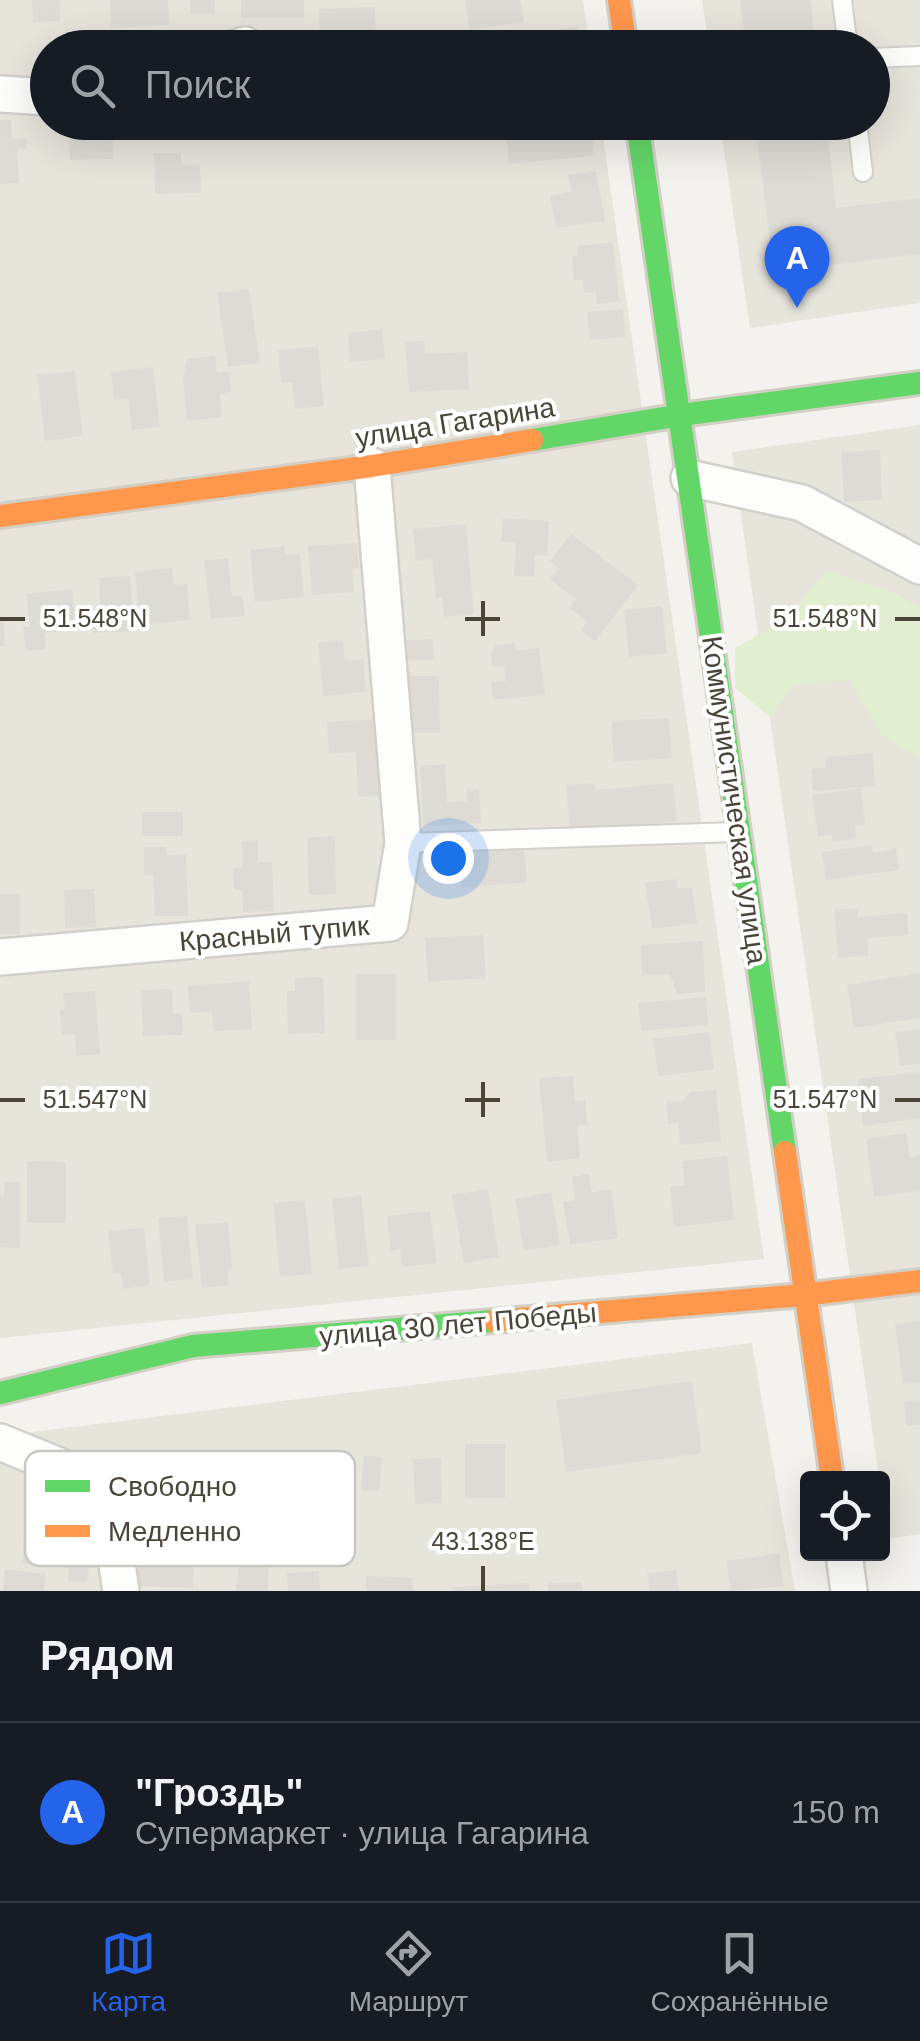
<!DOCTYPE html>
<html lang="ru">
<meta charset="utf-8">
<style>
:root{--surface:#171b24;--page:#20242c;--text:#f1f3f6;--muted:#9ea1a6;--line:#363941;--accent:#2563eb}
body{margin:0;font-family:Arial,sans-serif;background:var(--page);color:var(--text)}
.controls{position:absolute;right:30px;bottom:30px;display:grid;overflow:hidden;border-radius:10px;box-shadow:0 10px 40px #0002}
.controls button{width:90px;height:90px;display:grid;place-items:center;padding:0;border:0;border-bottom:2px solid var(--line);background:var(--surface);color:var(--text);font:50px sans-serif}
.you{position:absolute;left:448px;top:858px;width:35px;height:35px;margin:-25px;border:8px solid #fff;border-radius:50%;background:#1a73e8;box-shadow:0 0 0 15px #1a73e833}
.badge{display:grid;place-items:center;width:65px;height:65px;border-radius:50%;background:var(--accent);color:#fff;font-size:32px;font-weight:700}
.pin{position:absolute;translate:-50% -82px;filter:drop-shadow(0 2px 5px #0008)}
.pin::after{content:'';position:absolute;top:52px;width:35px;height:30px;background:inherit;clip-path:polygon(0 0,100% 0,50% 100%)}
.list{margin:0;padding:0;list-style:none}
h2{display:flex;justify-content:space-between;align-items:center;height:130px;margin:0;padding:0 40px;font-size:42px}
h2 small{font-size:32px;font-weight:400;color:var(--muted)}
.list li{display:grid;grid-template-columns:65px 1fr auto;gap:30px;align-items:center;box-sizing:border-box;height:180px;padding:0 40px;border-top:2px solid var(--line)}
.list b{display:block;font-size:38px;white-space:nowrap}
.list p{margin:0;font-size:32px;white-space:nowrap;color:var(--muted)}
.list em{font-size:32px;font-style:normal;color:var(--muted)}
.icon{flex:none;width:55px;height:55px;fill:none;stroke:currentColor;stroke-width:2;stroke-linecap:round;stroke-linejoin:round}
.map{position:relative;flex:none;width:920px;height:1591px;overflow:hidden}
.search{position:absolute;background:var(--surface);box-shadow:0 10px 40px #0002;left:30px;right:30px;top:30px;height:110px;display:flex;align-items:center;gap:25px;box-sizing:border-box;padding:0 35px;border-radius:55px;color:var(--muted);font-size:38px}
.sheet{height:310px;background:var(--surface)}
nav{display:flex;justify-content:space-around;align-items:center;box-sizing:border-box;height:140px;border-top:2px solid var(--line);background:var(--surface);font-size:28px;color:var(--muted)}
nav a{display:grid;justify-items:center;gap:5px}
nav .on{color:var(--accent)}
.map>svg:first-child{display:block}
.residential{fill:#e7e4dc}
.green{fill:#e1eecf}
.building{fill:#dedbd6}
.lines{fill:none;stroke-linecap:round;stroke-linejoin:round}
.lane-casing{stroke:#d2d0cb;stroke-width:22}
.street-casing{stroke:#d2d0cb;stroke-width:40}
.fast-casing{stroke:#d3cfc5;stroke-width:28}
.slow-casing{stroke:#d3cfc5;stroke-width:28}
.lane{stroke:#fdfdfc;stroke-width:18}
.street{stroke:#fdfdfc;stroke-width:35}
.fast{stroke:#63d668;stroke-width:22}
.slow{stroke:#ff974d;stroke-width:22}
.ticks{fill:none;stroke:#4b4439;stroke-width:4}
.labels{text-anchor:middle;stroke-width:8;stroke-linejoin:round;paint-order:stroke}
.street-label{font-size:28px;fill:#4b4439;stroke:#fff}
.key{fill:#fff;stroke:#c9c7c4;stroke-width:2.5}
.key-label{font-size:28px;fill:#4b4439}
.ticks-label{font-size:25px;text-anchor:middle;fill:#4b4439;stroke:#fff;stroke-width:8;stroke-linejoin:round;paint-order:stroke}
</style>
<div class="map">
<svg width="920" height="1591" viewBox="0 0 920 1591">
<rect width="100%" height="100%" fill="#f4f2ee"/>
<g class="residential">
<path d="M0,0H583L590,47L48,48V122L601,123L764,1259L0,1338Z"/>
<path d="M702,0H920V303L750,328L720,123L872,122V48L709,47Z"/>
<path d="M920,425V1534L888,1539L882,1478H879L732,452Z"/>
<path d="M752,1343L795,1591H0V1436Z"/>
</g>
<path class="green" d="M826,571L898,594L920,609V759L881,734L850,680L794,685L770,717L735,688V648L783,622Z"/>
<g class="building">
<path d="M32,0H60V21L33,22Z"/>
<path d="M110,0H168L169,25L111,28Z"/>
<rect x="190" y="0" width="25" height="14"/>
<rect x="241" y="0" width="63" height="18"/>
<path d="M465,0H520L524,22L470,30Z"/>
<path d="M740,0H810L816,48H746Z"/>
<path d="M375,7L376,48H342V39L320,40L319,9Z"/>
<path d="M577,27L579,48H522V45L548,42L547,31Z"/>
<path d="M0,120H11L12,138H27V149L17,150L19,183L0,184Z"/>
<path d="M69,122H112L113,159L70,160Z"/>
<path d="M505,122H591L594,156L509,164Z"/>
<path d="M755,122H826L836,208L920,198V254L774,272Z"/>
<path d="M154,153H181V165L200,164L201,193L155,194Z"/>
<path d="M596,171L605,221L556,228L550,196L571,192L568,175Z"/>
<path d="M613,242L619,301L597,304L596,292L584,293L583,280H574L572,257L578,256L577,246Z"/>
<path d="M249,289L260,363L228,367L217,293Z"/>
<path d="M623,309L625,337L590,340L587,312Z"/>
<path d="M382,329L385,359L350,362L348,333Z"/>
<path d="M424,341L425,354L467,352L469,389L409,392L405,342Z"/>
<path d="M318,346L324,406L295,409L292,382L281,383L278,350Z"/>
<path d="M215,356L217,373L229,371L231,393L220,394L222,417L187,421L183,378L187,359Z"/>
<path d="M153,367L160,427L132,430L128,398L114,400L111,372Z"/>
<path d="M75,371L83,436L45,441L37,375Z"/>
<path d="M880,450L882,500L844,502L841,452Z"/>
<path d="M503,518L549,521L547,556L535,555L534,577L514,576L516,542H501Z"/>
<path d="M466,524L474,614L444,617L442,597L436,598L432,559L416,561L413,529Z"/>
<path d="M571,534L638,585L595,641L581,630L587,621L569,608L576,599L550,579L559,568L550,561Z"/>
<path d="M357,543L359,568L352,569L354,592L312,595L308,546Z"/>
<path d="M284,546L285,555L300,554L304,597L255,602L250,550Z"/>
<path d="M228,558L232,596L242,595L245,616L211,619L204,561Z"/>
<path d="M172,568L174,585L187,584L190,620L140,625L135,572Z"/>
<path d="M130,576L134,631L93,633L91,607H100L99,578Z"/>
<path d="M72,589L76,630L45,633L46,649L26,651L23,627H30L26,594Z"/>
<path d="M662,606L667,653L629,657L624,610Z"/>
<path d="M0,619H3L5,646H0Z"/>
<path d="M433,639L434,660L397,661L396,641Z"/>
<path d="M343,640L345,661L363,659L366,692L323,696L318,643Z"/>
<path d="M515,643L516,651L539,648L545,695L493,700L491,682L506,681L504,666L492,667L491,654L496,645Z"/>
<path d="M409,676H439L440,733H410Z"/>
<path d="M669,718L672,758L614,762L611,721Z"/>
<path d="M379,719L384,796L358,797L356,752L329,754L327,722Z"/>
<path d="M873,753L875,786L813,791L811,769L826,767L825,757Z"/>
<path d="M445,764L447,802L467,801L466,790L479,789L481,823L423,826L420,766Z"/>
<path d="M594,783L595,790L673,783L677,821L570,831L566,785Z"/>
<path d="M861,788L865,825L855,826L856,839L832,842V835L818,837L812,795Z"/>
<rect x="142" y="812" width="41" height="24"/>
<path d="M335,836L336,894L309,895L307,837Z"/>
<path d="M258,840V862H272L274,911L243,912L242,890H234L233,869L243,868L242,841Z"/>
<path d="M871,845L873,853L896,849L899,870L826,880L822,852Z"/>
<path d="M144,847H166V855L186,854L188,916H155L153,875L144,876Z"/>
<path d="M524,847L527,882L462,888L458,854Z"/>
<path d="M676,879L678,889L692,887L697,923L652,929L645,883Z"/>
<path d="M94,889L96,927L65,928L64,890Z"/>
<rect x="0" y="894" width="20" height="40"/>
<path d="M858,908V917L907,913L908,935L867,938L868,956L838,958L834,910Z"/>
<path d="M483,935L486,978L428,982L425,938Z"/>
<path d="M703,941L705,992L677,994L670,974L642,975L641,945Z"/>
<path d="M920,973V1018L854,1028L847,985Z"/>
<rect x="356" y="974" width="40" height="66"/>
<path d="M323,977L325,1033L288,1034L287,991H295V978Z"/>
<path d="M249,981L252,1029L214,1031L212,1012L190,1013L188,986Z"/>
<path d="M172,989L173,1014L182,1013L183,1035L143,1036L141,990Z"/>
<path d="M95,991L100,1054L76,1056L75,1034L62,1035L60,1009H65L63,993Z"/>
<path d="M706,997L708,1025L641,1031L638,1003Z"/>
<path d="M920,1029V1064L900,1066L895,1032Z"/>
<path d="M709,1032L714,1069L658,1076L653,1039Z"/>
<path d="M920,1072V1118L863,1126L858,1079Z"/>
<path d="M573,1076L575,1101L585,1100L587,1125L577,1126L580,1158L547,1162L539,1078Z"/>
<path d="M716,1090L721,1141L680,1145L678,1123L668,1124L666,1102L683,1101L690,1092Z"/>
<path d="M906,1133L910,1158L920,1156V1191L874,1197L866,1139Z"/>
<path d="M727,1156L734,1220L674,1227L670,1187L685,1185L682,1161Z"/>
<path d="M27,1161L66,1162V1223H27Z"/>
<path d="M589,1174L592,1192L611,1189L618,1238L570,1245L563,1202L575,1201L572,1177Z"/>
<path d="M5,1182H20V1248L0,1247V1196H4Z"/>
<path d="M488,1189L499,1257L464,1263L452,1195Z"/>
<path d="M551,1192L560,1245L524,1251L515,1199Z"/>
<path d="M361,1195L369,1266L339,1269L332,1199Z"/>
<path d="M305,1200L312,1274L280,1277L273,1203Z"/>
<path d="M430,1211L437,1263L402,1267L400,1249L391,1251L387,1216Z"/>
<path d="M187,1216L193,1279L164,1282L158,1218Z"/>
<path d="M228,1222L232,1268L227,1271L229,1285L202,1288L195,1225Z"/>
<path d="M144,1228L150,1285L123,1289L121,1273L113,1274L108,1231Z"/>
<path d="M920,1321V1382L903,1384L895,1324Z"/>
<path d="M692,1381L702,1453L566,1472L556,1400Z"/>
<path d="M920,1400V1425L906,1426L904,1402Z"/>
<rect x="465" y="1444" width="40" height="54"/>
<path d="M364,1455L382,1457L379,1491L361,1490Z"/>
<path d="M441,1458L442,1503L415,1504L413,1459Z"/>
<path d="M25,1524L103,1530L100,1568H89L87,1582L68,1581L69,1568L22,1564Z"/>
<path d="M138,1541L195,1544L193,1588L136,1586Z"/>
<path d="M240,1553L270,1556L267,1591H236Z"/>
<path d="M779,1553L784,1586L731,1591L726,1561Z"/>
<path d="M5,1569L46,1574L44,1591H3Z"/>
<path d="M676,1570L679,1591H650L647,1573Z"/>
<path d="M319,1571L320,1591H288L287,1573Z"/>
<path d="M366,1576L413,1578V1591H366Z"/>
<path d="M582,1582V1591H548V1583Z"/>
<path d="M529,1583L530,1591H454L453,1587Z"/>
</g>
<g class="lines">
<defs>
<g id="lane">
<path d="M842,0L848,48"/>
<path d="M872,58L920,56"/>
<path d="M857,122L863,172"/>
<path d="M403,843L736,832"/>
</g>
<g id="street">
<path d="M235,48L245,45"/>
<path d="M0,94L48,97"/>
<path d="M689,478L802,503L920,566"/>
<path d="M0,957L390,923L403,843L372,466"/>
<path d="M0,1442L105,1485L121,1591"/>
<path d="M844,1554L849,1591"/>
</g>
<g id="fast">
<path d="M637,122L785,1152"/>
<path d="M532,440L681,415L920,383"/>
<path d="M0,1393L193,1346L494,1321"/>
</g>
<g id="slow">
<path d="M619,0L626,48"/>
<path d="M0,516L372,466L532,440"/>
<path d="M785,1152L832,1478"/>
<path d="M494,1321L803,1295L920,1281"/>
</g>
</defs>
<use href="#lane" class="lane-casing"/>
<use href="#street" class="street-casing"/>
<use href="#fast" class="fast-casing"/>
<use href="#slow" class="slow-casing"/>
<use href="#lane" class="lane"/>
<use href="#street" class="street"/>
<use href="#fast" class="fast"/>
<use href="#slow" class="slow"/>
</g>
<path class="ticks" d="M483,601V636M0,619H25M465,619H500M895,619H920M483,1082V1117M0,1100H25M465,1100H500M895,1100H920M483,1566V1591"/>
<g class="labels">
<g class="street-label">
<text transform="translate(455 422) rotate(-9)" y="10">улица Гагарина</text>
<text transform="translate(735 800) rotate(82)" y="10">Коммунистическая улица</text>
<text transform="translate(274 933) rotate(-5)" y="10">Красный тупик</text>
<text transform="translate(458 1324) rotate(-5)" y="10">улица 30 лет Победы</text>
</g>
</g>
<rect x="25" y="1451" width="330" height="115" rx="15" class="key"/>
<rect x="45" y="1480" width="45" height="12" fill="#63d668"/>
<rect x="45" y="1525" width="45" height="12" fill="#ff974d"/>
<g class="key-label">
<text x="108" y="1496">Свободно</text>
<text x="108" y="1541">Медленно</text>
</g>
<g class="ticks-label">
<text x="95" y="627">51.548°N</text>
<text x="825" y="627">51.548°N</text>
<text x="95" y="1108">51.547°N</text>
<text x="825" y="1108">51.547°N</text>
<text x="483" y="1550">43.138°E</text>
</g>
</svg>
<div class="controls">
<button><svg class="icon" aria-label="locate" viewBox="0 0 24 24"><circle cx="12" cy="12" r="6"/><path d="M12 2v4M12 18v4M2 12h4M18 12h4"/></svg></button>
</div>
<div class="you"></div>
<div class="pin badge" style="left:797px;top:308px">A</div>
<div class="search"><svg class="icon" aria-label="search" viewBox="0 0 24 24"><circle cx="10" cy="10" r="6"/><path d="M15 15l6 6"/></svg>Поиск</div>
</div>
<section class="sheet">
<h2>Рядом<small></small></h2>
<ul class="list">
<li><span class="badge">A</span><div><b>&quot;Гроздь&quot;</b><p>Супермаркет · улица Гагарина</p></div><em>150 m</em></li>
</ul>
</section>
<nav>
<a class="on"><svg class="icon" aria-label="map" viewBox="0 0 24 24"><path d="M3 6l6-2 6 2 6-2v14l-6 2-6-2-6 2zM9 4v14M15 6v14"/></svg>Карта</a>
<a><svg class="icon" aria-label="directions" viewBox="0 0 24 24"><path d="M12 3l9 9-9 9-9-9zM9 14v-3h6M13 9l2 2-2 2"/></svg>Маршрут</a>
<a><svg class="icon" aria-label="saved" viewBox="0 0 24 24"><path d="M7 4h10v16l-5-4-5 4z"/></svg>Сохранённые</a>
</nav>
